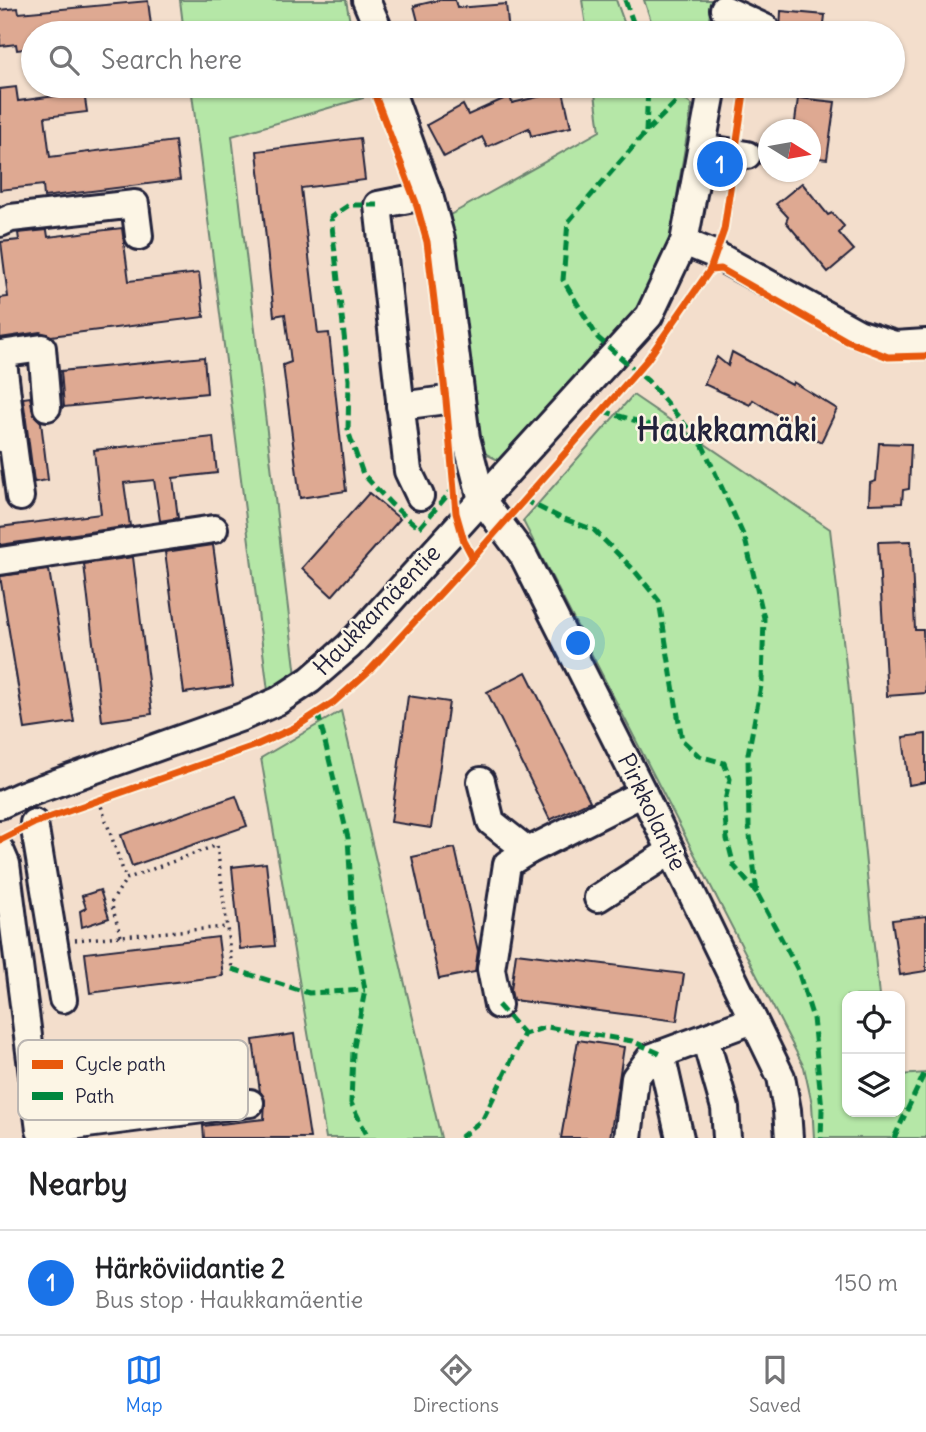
<!DOCTYPE html>
<meta charset="utf-8">
<style>
:root{--surface:#fff;--page:#f6f6f6;--text:#202124;--muted:#757577;--line:#e0e0e0;--accent:#1a73e8}
body{margin:0;font-family:Delius,sans-serif;background:var(--page);color:var(--text)}
.controls{position:absolute;right:21px;bottom:21px;display:grid;overflow:hidden;border-radius:14px;box-shadow:0 2px 5px #0004}
.controls button{width:63px;height:63px;display:grid;place-items:center;padding:0;border:0;border-bottom:2px solid var(--line);background:var(--surface);color:var(--text);font:35px sans-serif}
.compass{position:absolute;left:758px;top:119px;width:63px;height:63px;border-radius:50%;background:var(--surface);box-shadow:0 2px 5px #0004;rotate:101deg}
.you{position:absolute;left:579px;top:644px;width:24px;height:24px;margin:-18px;border:5px solid #fff;border-radius:50%;background:#1a73e8;box-shadow:0 0 0 10px #1a73e833}
.badge{display:grid;place-items:center;width:46px;height:46px;border-radius:50%;background:var(--accent);color:#fff;font-size:23px;font-weight:700}
.pin{position:absolute;translate:-50% -50%;border:4px solid #fff;box-shadow:0 2px 7px #0006}
.list{margin:0;padding:0;list-style:none}
h2{display:flex;justify-content:space-between;align-items:center;height:91px;margin:0;padding:0 28px;font-size:30px}
h2 small{font-size:23px;font-weight:400;color:var(--muted)}
.list li{display:grid;grid-template-columns:46px 1fr auto;gap:21px;align-items:center;box-sizing:border-box;height:105px;padding:0 28px;border-top:2px solid var(--line)}
.list b{display:block;font-size:26px;white-space:nowrap}
.list p{margin:0;font-size:23px;white-space:nowrap;color:var(--muted)}
.list em{font-size:23px;font-style:normal;color:var(--muted)}
.icon{flex:none;width:38px;height:38px;fill:none;stroke:currentColor;stroke-width:2;stroke-linecap:round;stroke-linejoin:round}
.map{position:relative;flex:none;width:926px;height:1138px;overflow:hidden}
.search{position:absolute;background:var(--surface);box-shadow:0 2px 5px #0004;left:21px;right:21px;top:21px;height:77px;display:flex;align-items:center;gap:18px;box-sizing:border-box;padding:0 24px;border-radius:38px;color:var(--muted);font-size:26px}
.sheet{height:196px;background:var(--surface)}
nav{display:flex;justify-content:space-around;align-items:center;box-sizing:border-box;height:98px;border-top:2px solid var(--line);background:var(--surface);font-size:19px;color:var(--muted)}
nav a{display:grid;justify-items:center;gap:4px}
nav .on{color:var(--accent)}
.map>svg:first-child{display:block}
.green{fill:#b5e7a7;stroke:#6c8471;stroke-width:2}
.building{fill:#dea992;stroke:#22223b;stroke-width:2}
.lines{fill:none;stroke-linecap:round;stroke-linejoin:round}
.minor-casing{stroke:#22223b;stroke-width:32}
.path{stroke:#22223b;stroke-width:3.5;stroke-dasharray:2 5;stroke-linecap:butt}
.minor{stroke:#fcf5e5;stroke-width:26}
.quiet{stroke:#00873e;stroke-width:5;stroke-dasharray:10 5;stroke-linecap:butt}
.cycleway-casing{stroke:#fcf5e5;stroke-width:11}
.cycleway{stroke:#e8590c;stroke-width:7}
.labels{text-anchor:middle;stroke-width:5;stroke-linejoin:round;paint-order:stroke}
.street-label{font-size:24px;fill:#22223b;stroke:#fcf5e5}
.district-label{font-size:32px;font-weight:bold;fill:#22223b;stroke:#fcf5e5}
.key{fill:#fcf5e5;stroke:#bbb6b2;stroke-width:2}
.key-label{font-size:19px;fill:#22223b}
</style>
<div class="map">
<svg width="926" height="1138" viewBox="0 0 926 1138">
<rect width="100%" height="100%" fill="#f3decc"/>
<filter id="ink" filterUnits="userSpaceOnUse"><feTurbulence type="fractalNoise" baseFrequency=".0143" numOctaves="2"/><feDisplacementMap in="SourceGraphic" scale="14" xChannelSelector="R" yChannelSelector="G"/><feConvolveMatrix kernelMatrix="1 2 1 2 8 2 1 2 1" color-interpolation-filters="sRGB"/></filter>
<g filter="url(#ink)">
<g class="green">
<path d="M180,0H346L352,33H184Z"/>
<path d="M582,0H616L628,33H587Z"/>
<path d="M644,0H712L707,33H655Z"/>
<path d="M191,86H361L363,98L232,136L296,676L268,691Z"/>
<path d="M594,86H666L692,105L670,238L638,307L498,460L478,450L450,215L600,131Z"/>
<path d="M633,395L830,529L848,682L879,996H847V1112H900V1075L926,1073V1138H814L812,1104L804,1067L523,521Z"/>
<path d="M341,711L441,1138H326L261,758Z"/>
</g>
<g class="building">
<path d="M439,0H455L457,8L506,4L509,33H421L414,6Z"/>
<path d="M148,1L152,33H33V48L17,50L16,44L0,46V10L18,8L19,13Z"/>
<path d="M781,11L825,15L823,33H780Z"/>
<path d="M16,87L18,101L84,92L87,112L45,117L50,157L175,141L180,180L44,197L43,185L0,190V89Z"/>
<path d="M563,91L571,127L531,136L529,128L487,147L482,137L444,157L427,125L463,105L468,115L510,96L512,103Z"/>
<path d="M798,98L835,102L827,159L810,157V130H794Z"/>
<path d="M360,138L365,180L301,188L318,334L329,333L346,491L300,498L283,365L291,362L285,314L274,316L257,151Z"/>
<path d="M802,183L828,215L832,213L844,226L839,233L854,250L828,272L786,222L788,217L776,204Z"/>
<path d="M122,228L129,281L199,273L204,317L51,336L40,332L0,338V298L8,297L1,242L19,240L18,233L47,230L48,237Z"/>
<path d="M732,352L792,385L793,382L837,409L821,442L753,400L750,405L704,384L717,357L728,366Z"/>
<path d="M204,357L207,393L64,407L61,371Z"/>
<path d="M30,397L34,415L41,422L48,480L34,482L23,398Z"/>
<path d="M213,437L217,473L173,478L178,518L160,521L154,480L124,483L130,526L0,545V527L101,514L94,450Z"/>
<path d="M879,443L911,444L909,489L903,490L902,503L869,504L870,483L876,481Z"/>
<path d="M369,493L400,519L332,596L302,568Z"/>
<path d="M911,541L915,630H923L926,693L887,696L878,542Z"/>
<path d="M213,545L233,686L184,693L165,552Z"/>
<path d="M133,557L152,714L102,721L84,564Z"/>
<path d="M49,570L74,722L25,729L0,576Z"/>
<path d="M526,672L590,801L550,820L487,692Z"/>
<path d="M408,696L449,702L431,828L391,822Z"/>
<path d="M926,734V782L909,785L903,737Z"/>
<path d="M236,796L247,826L132,866L121,835Z"/>
<path d="M455,848L478,951L475,972L439,979L412,857Z"/>
<path d="M266,863L275,946L240,949L232,867Z"/>
<path d="M100,890L109,918L82,927L80,911L86,908L82,896Z"/>
<path d="M926,916V971L900,975L892,920Z"/>
<path d="M218,937L223,976L90,993L85,953Z"/>
<path d="M516,953L684,974L677,1021L513,1000L511,990Z"/>
<path d="M294,1034L310,1138H204L203,1126L264,1119L265,1100L260,1092L253,1040Z"/>
<path d="M578,1040L624,1047L610,1138H561Z"/>
</g>
<g class="lines">
<defs>
<g id="minor">
<path d="M366,0L380,33"/>
<path d="M724,9L765,28"/>
<path d="M389,86L430,199L441,239L466,438L482,500L523,555L643,793L781,1077L787,1110L789,1138"/>
<path d="M702,148L747,155"/>
<path d="M0,223L11,218L135,204L139,236"/>
<path d="M684,242L716,255L858,333L895,345L926,343"/>
<path d="M0,354L42,348L47,407"/>
<path d="M2,354L12,437"/>
<path d="M400,406L461,398"/>
<path d="M0,438L12,437L20,497"/>
<path d="M420,496L408,471L378,205L429,195"/>
<path d="M0,561L214,529"/>
<path d="M481,781L491,822L528,851L643,793"/>
<path d="M0,805L20,796L242,717L278,701L310,680L349,646L649,316L684,242L713,86"/>
<path d="M34,823L63,999"/>
<path d="M0,850L6,864L40,1130L250,1103"/>
<path d="M598,898L671,851"/>
<path d="M498,1005L491,969L507,864L528,851"/>
<path d="M705,1038L725,1108L727,1138"/>
<path d="M661,1054L680,1138"/>
<path d="M628,1138L635,1078L650,1058L753,1020"/>
</g>
</defs>
<use href="#minor" class="minor-casing"/>
<g class="path">
<path d="M99,800L126,879"/>
<path d="M121,936L111,903L126,879L217,845L232,969"/>
<path d="M75,940L226,927"/>
</g>
<use href="#minor" class="minor"/>
<g class="quiet">
<path d="M625,0L637,33"/>
<path d="M686,92L646,132L568,222L563,280L598,338L648,381L703,446L745,539L764,618L762,681L748,754L749,827L757,893L797,968L813,1018L822,1109L821,1138"/>
<path d="M646,132L648,86"/>
<path d="M378,205H349L331,217L349,380L348,431L363,474L391,504L419,528L453,489"/>
<path d="M603,411L697,439"/>
<path d="M524,500L559,517L594,530L634,570L659,601L682,740L699,756L724,763L730,779L724,805L727,839L734,866L757,893"/>
<path d="M318,713L348,838L353,922L365,990L353,1052L351,1103L367,1135L366,1138"/>
<path d="M232,969L309,993L365,990"/>
<path d="M498,1005L524,1034"/>
<path d="M460,1138L483,1119L524,1034L547,1027L632,1041L661,1054"/>
<path d="M894,1138L926,1070"/>
</g>
<defs>
<g id="cycleway">
<path d="M373,86L376,98L416,203L427,242L446,400L456,513L464,541L473,558"/>
<path d="M710,270L721,269L847,341L888,357L926,356"/>
<path d="M0,840L34,823L254,746L294,728L334,702L370,670L473,558L647,360L710,270L724,230L745,86"/>
</g>
</defs>
<use href="#cycleway" class="cycleway-casing"/>
<use href="#cycleway" class="cycleway"/>
</g>
</g>
<g class="labels">
<g class="street-label">
<text transform="translate(377 610) rotate(-46)" y="8">Haukkamäentie</text>
<text transform="translate(652 812) rotate(64)" y="8">Pirkkolantie</text>
</g>
<g class="district-label">
<text x="727" y="441">Haukkamäki</text>
</g>
</g>
<rect x="18" y="1040" width="230" height="80" rx="10" class="key"/>
<rect x="32" y="1060" width="31" height="9" fill="#e8590c"/>
<rect x="32" y="1092" width="31" height="8" fill="#00873e"/>
<g class="key-label">
<text x="75" y="1071">Cycle path</text>
<text x="75" y="1103">Path</text>
</g>
</svg>
<div class="controls">
<button><svg class="icon" aria-label="locate" viewBox="0 0 24 24"><circle cx="12" cy="12" r="6"/><path d="M12 2v4M12 18v4M2 12h4M18 12h4"/></svg></button>
<button><svg class="icon" aria-label="layers" viewBox="0 0 24 24"><path d="M12 4l9 5-9 5-9-5zM3 14l9 5 9-5"/></svg></button>
</div>
<svg class="compass" viewBox="-18 -18 36 36"><path d="M0-13l5 13h-10z" fill="#e53935"/><path d="M0 13l5-13h-10z" fill="#757577"/></svg>
<div class="you"></div>
<div class="pin badge" style="left:720px;top:164px">1</div>
<div class="search"><svg class="icon" aria-label="search" viewBox="0 0 24 24"><circle cx="10" cy="10" r="6"/><path d="M15 15l6 6"/></svg>Search here</div>
</div>
<section class="sheet">
<h2>Nearby<small></small></h2>
<ul class="list">
<li><span class="badge">1</span><div><b>Härköviidantie 2</b><p>Bus stop · Haukkamäentie</p></div><em>150 m</em></li>
</ul>
</section>
<nav>
<a class="on"><svg class="icon" aria-label="map" viewBox="0 0 24 24"><path d="M3 6l6-2 6 2 6-2v14l-6 2-6-2-6 2zM9 4v14M15 6v14"/></svg>Map</a>
<a><svg class="icon" aria-label="directions" viewBox="0 0 24 24"><path d="M12 3l9 9-9 9-9-9zM9 14v-3h6M13 9l2 2-2 2"/></svg>Directions</a>
<a><svg class="icon" aria-label="saved" viewBox="0 0 24 24"><path d="M7 4h10v16l-5-4-5 4z"/></svg>Saved</a>
</nav>
